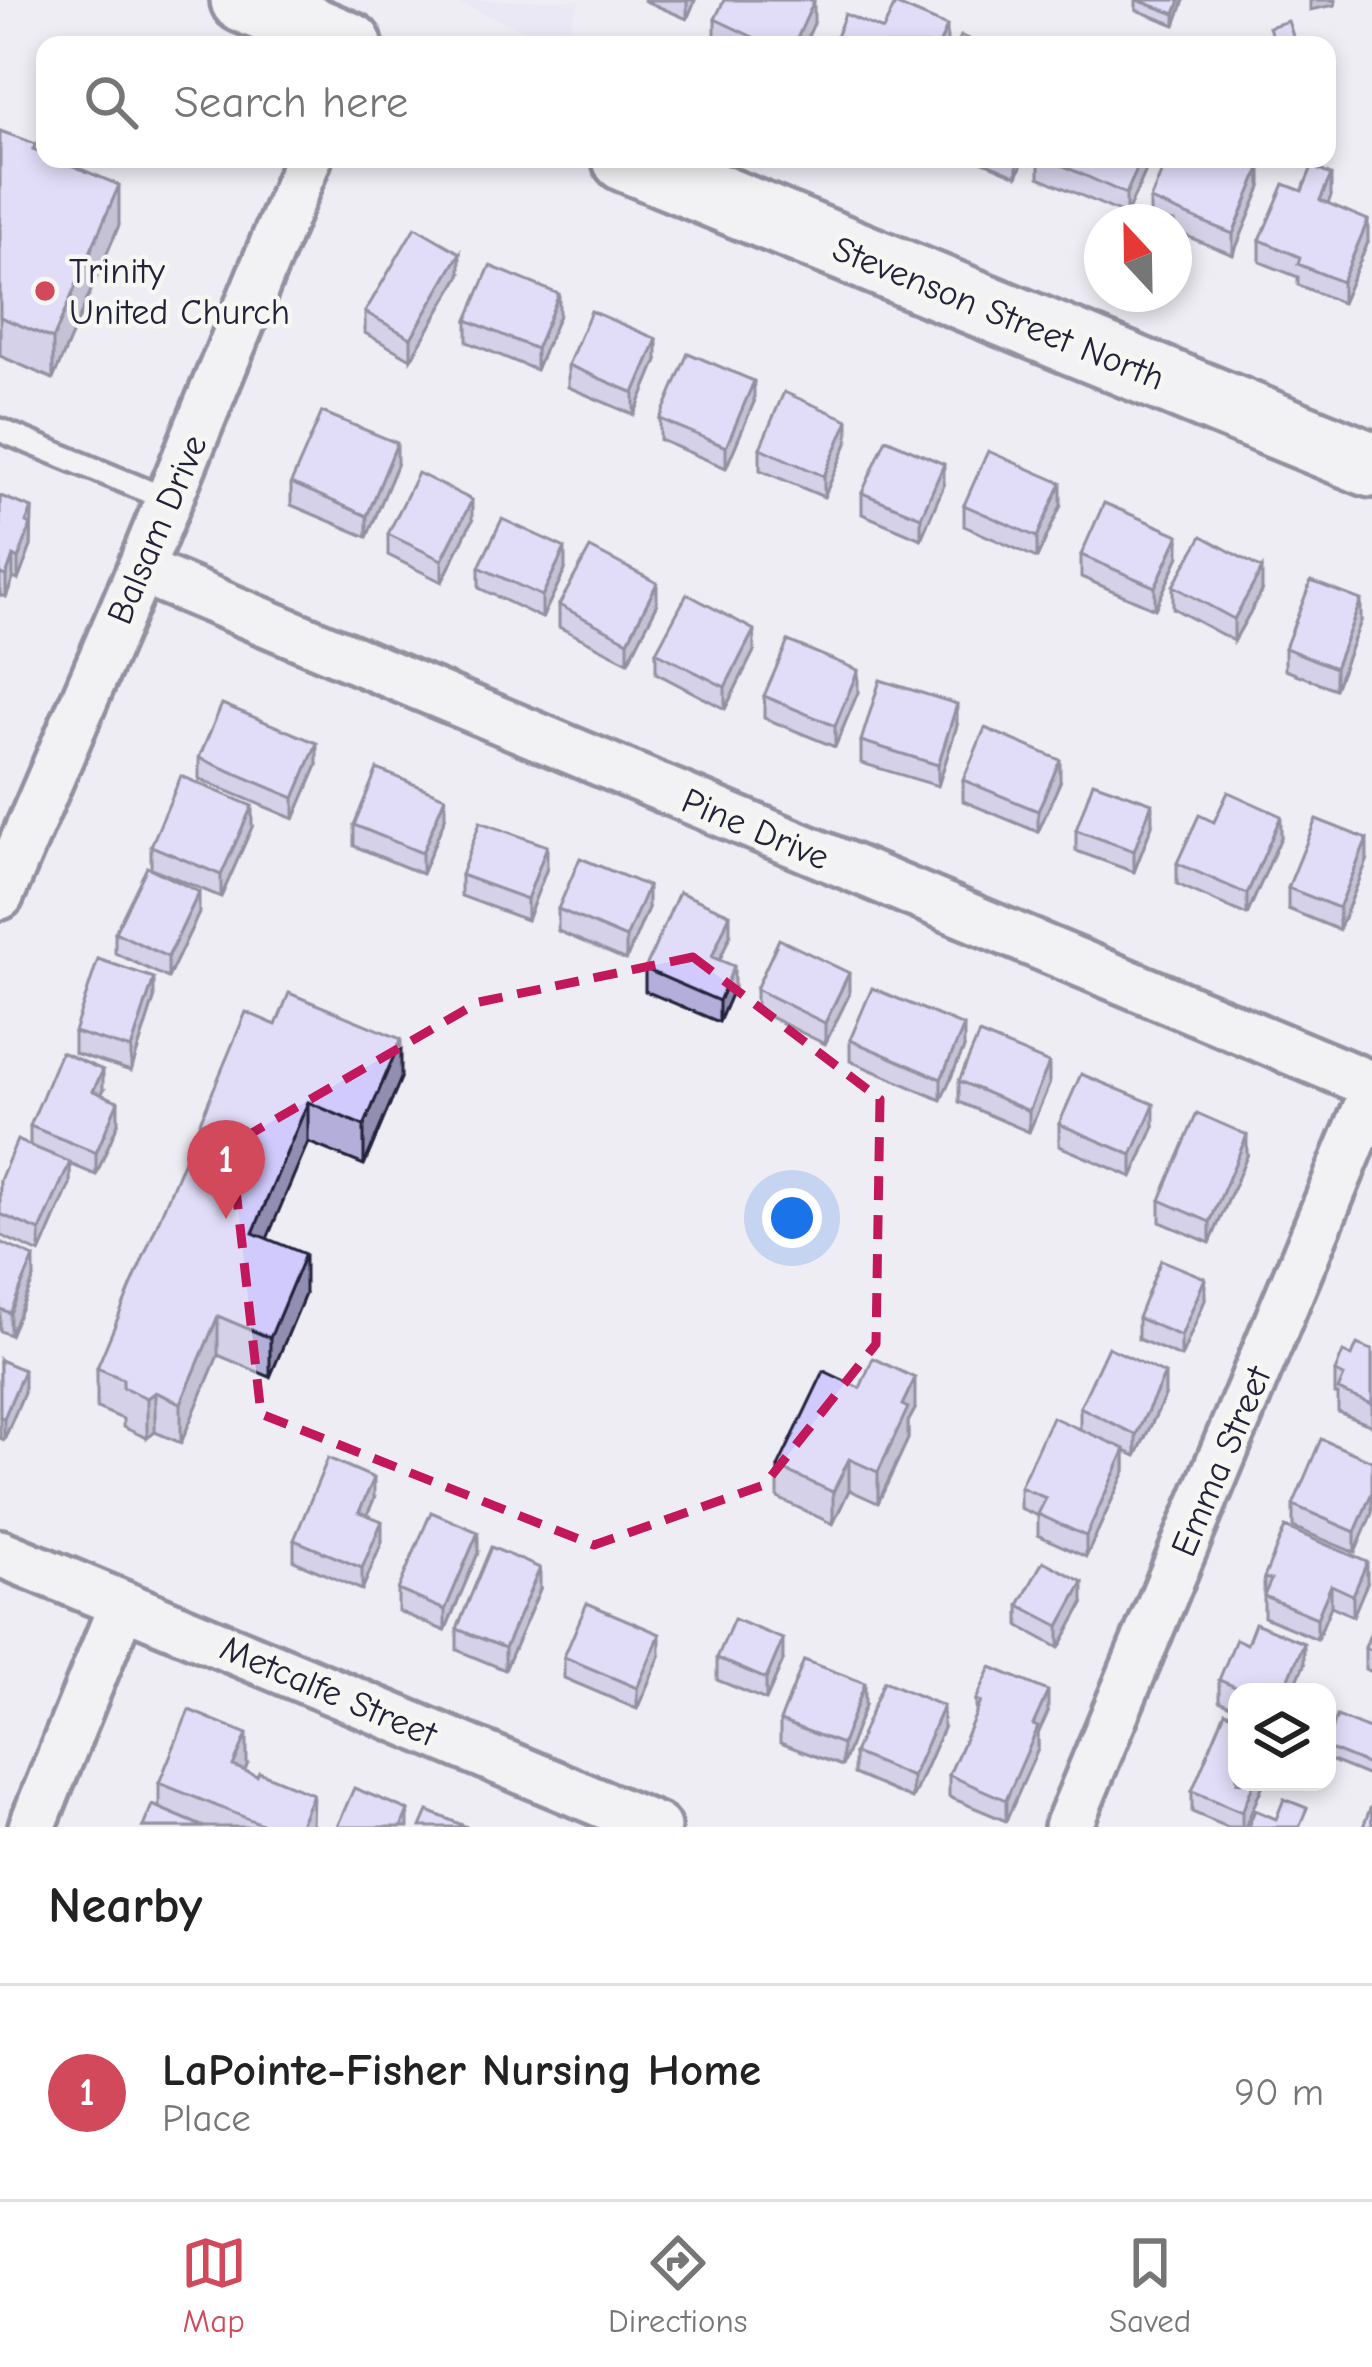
<!DOCTYPE html>
<style>
:root{--surface:#fff;--page:#f2f2f2;--text:#222;--muted:#767676;--line:#e0e0e0;--accent:#d1495b}
body{margin:0;font-family:"Comic Neue",sans-serif;background:var(--page);color:var(--text)}
.controls{position:absolute;right:36px;bottom:36px;display:grid;overflow:hidden;border-radius:24px;box-shadow:0 6px 18px #0003}
.controls button{width:108px;height:108px;display:grid;place-items:center;padding:0;border:0;border-bottom:3px solid var(--line);background:var(--surface);color:var(--text);font:60px sans-serif}
.compass{position:absolute;left:1084px;top:204px;width:108px;height:108px;border-radius:50%;background:var(--surface);box-shadow:0 6px 18px #0003;rotate:338deg}
.you{position:absolute;left:792px;top:1218px;width:42px;height:42px;margin:-30px;border:9px solid #fff;border-radius:50%;background:#1a73e8;box-shadow:0 0 0 18px #1a73e833}
.badge{display:grid;place-items:center;width:78px;height:78px;border-radius:50%;background:var(--accent);color:#fff;font-size:39px;font-weight:700}
.pin{position:absolute;translate:-50% -99px;filter:drop-shadow(0 3px 6px #0008)}
.pin::after{content:'';position:absolute;top:63px;width:42px;height:36px;background:inherit;clip-path:polygon(0 0,100% 0,50% 100%)}
.list{margin:0;padding:0;list-style:none}
h2{display:flex;justify-content:space-between;align-items:center;height:156px;margin:0;padding:0 48px;font-size:51px}
h2 small{font-size:39px;font-weight:400;color:var(--muted)}
.list li{display:grid;grid-template-columns:78px 1fr auto;gap:36px;align-items:center;box-sizing:border-box;height:216px;padding:0 48px;border-top:3px solid var(--line)}
.list b{display:block;font-size:45px;white-space:nowrap}
.list p{margin:0;font-size:39px;white-space:nowrap;color:var(--muted)}
.list em{font-size:39px;font-style:normal;color:var(--muted)}
.icon{flex:none;width:66px;height:66px;fill:none;stroke:currentColor;stroke-width:2;stroke-linecap:round;stroke-linejoin:round}
.map{position:relative;flex:none;width:1372px;height:1827px;overflow:hidden}
.search{position:absolute;background:var(--surface);box-shadow:0 6px 18px #0003;left:36px;right:36px;top:36px;height:132px;display:flex;align-items:center;gap:30px;box-sizing:border-box;padding:0 42px;border-radius:24px;color:var(--muted);font-size:45px}
.sheet{height:372px;background:var(--surface)}
nav{display:flex;justify-content:space-around;align-items:center;box-sizing:border-box;height:168px;border-top:3px solid var(--line);background:var(--surface);font-size:33px;color:var(--muted)}
nav a{display:grid;justify-items:center;gap:6px}
nav .on{color:var(--accent)}
.map>svg:first-child{display:block}
.built{fill:#e6e3f7}
.lines{fill:none;stroke-linecap:round;stroke-linejoin:round}
.service-casing{stroke:#22223b;stroke-width:30}
.minor-casing{stroke:#22223b;stroke-width:54}
.secondary-casing{stroke:#22223b;stroke-width:72}
.service{stroke:#f6f6f2;stroke-width:21}
.minor{stroke:#f6f6f2;stroke-width:45}
.secondary{stroke:#f6f6f2;stroke-width:63}
.wall{fill:#b4afda;stroke:#22223b;stroke-width:3}
.shaded-wall{fill:#928eb1;stroke:#22223b;stroke-width:3}
.building{fill:#d1cbfd;stroke:#22223b;stroke-width:3}
.marked{fill:none;stroke:#c2185b;stroke-width:9;stroke-dasharray:24 15;stroke-linejoin:round}
.poi-dot{fill:#d1495b;stroke:#f6f6f2;stroke-width:4.5}
.labels{text-anchor:middle;stroke-width:9;stroke-linejoin:round;paint-order:stroke}
.poi-label{font-size:36px;fill:#22223b;stroke:#f6f6f2;text-anchor:start}
.street-label{font-size:36px;fill:#22223b;stroke:#f6f6f2}
</style>
<div class="map">
<svg width="1372" height="1827" viewBox="0 0 1372 1827">
<rect width="100%" height="100%" fill="#efedf4"/>
<filter id="ink" filterUnits="userSpaceOnUse"><feTurbulence type="fractalNoise" baseFrequency=".00833" numOctaves="2"/><feDisplacementMap in="SourceGraphic" scale="24" xChannelSelector="R" yChannelSelector="G"/><feConvolveMatrix kernelMatrix="1 2 1 2 8 2 1 2 1" color-interpolation-filters="sRGB"/></filter>
<g filter="url(#ink)">
<path class="built" d="M449,0H580L563,45H558Z"/>
<g class="lines">
<defs>
<path id="service" d="M0,430L169,500"/>
<g id="minor">
<path d="M140,570L1372,1085"/>
<path d="M0,896L140,570L308,159"/>
<path d="M0,1553L657,1827"/>
<path d="M32,1827L122,1605"/>
<path d="M1068,1827L1372,1095"/>
</g>
<g id="secondary">
<path d="M243,0L350,45"/>
<path d="M625,159L1372,465"/>
</g>
</defs>
<use href="#service" class="service-casing"/>
<use href="#minor" class="minor-casing"/>
<use href="#secondary" class="secondary-casing"/>
<use href="#service" class="service"/>
<use href="#minor" class="minor"/>
<use href="#secondary" class="secondary"/>
</g>
<g class="wall">
<path d="M643,0H695L687,19Z"/>
<path d="M1136,0H1184L1175,25L1136,10Z"/>
<path d="M715,19L814,23L804,45H724L715,41Z"/>
<path d="M0,131L36,150L119,225L53,379L0,356Z"/>
<path d="M977,159H1024L1017,176Z"/>
<path d="M1039,159H1150V161L1126,215L1039,177Z"/>
<path d="M1261,187L1233,255L1174,231V222L1150,221V200Z"/>
<path d="M1302,191L1331,196L1328,203L1368,242L1342,303L1298,285V277L1260,262V240Z"/>
<path d="M460,275L411,359L365,333V312Z"/>
<path d="M559,315L536,370L467,342V320Z"/>
<path d="M657,360L634,415L568,387V365Z"/>
<path d="M754,402L726,468L660,440V419Z"/>
<path d="M848,441L824,497L760,470V448Z"/>
<path d="M397,465L367,537L291,505V483Z"/>
<path d="M944,485L921,539L862,514V493Z"/>
<path d="M0,496L32,508L31,546L18,580L13,578L6,597L0,595Z"/>
<path d="M964,505H1061L1037,558L964,526Z"/>
<path d="M472,521L442,582L388,555V534Z"/>
<path d="M1081,555L1179,556L1155,609L1081,577Z"/>
<path d="M479,567L565,570L542,618L479,588Z"/>
<path d="M1173,586L1262,591L1234,641L1173,608Z"/>
<path d="M559,605H657L628,662L559,627Z"/>
<path d="M1361,621L1335,689L1285,670V648Z"/>
<path d="M754,651L725,709L656,673V652Z"/>
<path d="M858,692L835,747L764,718V696Z"/>
<path d="M957,725L938,786L861,763V741Z"/>
<path d="M199,758L317,765L294,819L199,779Z"/>
<path d="M963,780L1060,782L1038,832L963,801Z"/>
<path d="M445,818L422,874L354,846V825Z"/>
<path d="M1214,822L1281,837L1247,915L1177,884V863Z"/>
<path d="M1152,825L1134,872L1076,851V830Z"/>
<path d="M252,827L221,897L151,868V846Z"/>
<path d="M1367,861L1339,930L1288,909V888Z"/>
<path d="M547,868L527,920L461,896V875Z"/>
<path d="M648,908L626,960L558,931V909Z"/>
<path d="M199,913L168,978L115,953V932Z"/>
<path d="M730,935L720,960L734,987L719,1022L645,991V969Z"/>
<path d="M756,989L849,995L825,1044L756,1010Z"/>
<path d="M154,999L131,1071L74,1053V1032Z"/>
<path d="M276,1025L401,1078L364,1165L308,1142L267,1238L305,1294L270,1377L218,1355L181,1443L155,1432L147,1438L123,1427V1419L97,1408V1368Z"/>
<path d="M850,1040L964,1048L941,1100L850,1061Z"/>
<path d="M959,1081L1049,1085L1029,1132L959,1102Z"/>
<path d="M103,1091L101,1094L118,1123L96,1175L70,1164V1184L40,1253L0,1235V1180L30,1146V1126Z"/>
<path d="M1059,1124L1154,1126L1132,1177L1059,1146Z"/>
<path d="M1247,1156L1210,1243L1160,1222V1200Z"/>
<path d="M0,1242L34,1278L10,1335L0,1331Z"/>
<path d="M1205,1300L1181,1357L1138,1339V1318Z"/>
<path d="M1372,1350V1426L1338,1412V1395L1335,1394V1372L1352,1356Z"/>
<path d="M0,1360L24,1392L4,1440L0,1438Z"/>
<path d="M860,1388L915,1409L908,1422V1439L878,1503L849,1490L833,1524L778,1498V1467Z"/>
<path d="M1165,1396L1136,1456L1125,1451V1471L1086,1557L1038,1535V1516L1020,1508V1487L1080,1429V1407Z"/>
<path d="M1372,1461L1355,1553L1293,1527V1505Z"/>
<path d="M374,1499L367,1515L382,1542L362,1590L294,1561V1540Z"/>
<path d="M478,1553L445,1631L398,1611V1590Z"/>
<path d="M1264,1578L1367,1583L1353,1616L1331,1606L1317,1639L1264,1617Z"/>
<path d="M540,1589L505,1670L457,1650V1629Z"/>
<path d="M1083,1604L1059,1648L1019,1626V1605Z"/>
<path d="M1372,1629V1672L1365,1669V1648Z"/>
<path d="M660,1656L637,1709L564,1678V1657Z"/>
<path d="M717,1658L783,1661L766,1700L717,1680Z"/>
<path d="M1304,1665L1292,1692H1237V1709L1219,1701V1680Z"/>
<path d="M976,1700L1048,1712L1038,1734V1749L1006,1821L949,1797V1775L976,1714Z"/>
<path d="M865,1705L842,1766L780,1743V1721Z"/>
<path d="M943,1728L912,1799L854,1774V1753Z"/>
<path d="M1372,1730L1369,1776L1327,1759V1742Z"/>
<path d="M247,1765L244,1771L313,1825L312,1827H143L159,1808V1783Z"/>
<path d="M1264,1782L1245,1827H1227L1192,1812V1791Z"/>
</g>
<g class="shaded-wall">
<path d="M687,0H695L687,19Z"/>
<path d="M1180,0H1184L1175,25V14Z"/>
<path d="M1310,0H1335V5L1310,10Z"/>
<path d="M814,1V23L804,45H794Z"/>
<path d="M947,26V45H939Z"/>
<path d="M1017,159H1024L1017,176Z"/>
<path d="M1141,159H1150V161L1126,215V194Z"/>
<path d="M1261,166V187L1233,255V234Z"/>
<path d="M1331,175V196L1320,222V200Z"/>
<path d="M119,185V225L53,379V339Z"/>
<path d="M1368,220V242L1342,303V282Z"/>
<path d="M460,253V275L411,359V338Z"/>
<path d="M559,294V315L536,370V349Z"/>
<path d="M657,339V360L634,415V393Z"/>
<path d="M754,381V402L726,468V447Z"/>
<path d="M848,420V441L824,497V476Z"/>
<path d="M397,443V465L367,537V516Z"/>
<path d="M944,464V485L921,539V517Z"/>
<path d="M1061,483V505L1037,558V537Z"/>
<path d="M472,500V521L442,582V560Z"/>
<path d="M32,508L31,546L18,580V559L26,523Z"/>
<path d="M1179,535V556L1155,609V587Z"/>
<path d="M565,548V570L542,618V596Z"/>
<path d="M13,556V578L6,597V576Z"/>
<path d="M1262,569V591L1234,641V619Z"/>
<path d="M657,583V605L628,662V641Z"/>
<path d="M1361,600V621L1335,689V668Z"/>
<path d="M754,630V651L725,709V687Z"/>
<path d="M858,670V692L835,747V726Z"/>
<path d="M957,704V725L938,786V765Z"/>
<path d="M317,743V765L294,819V798Z"/>
<path d="M1060,760V782L1038,832V811Z"/>
<path d="M445,797V818L422,874V853Z"/>
<path d="M1152,803V825L1134,872V851Z"/>
<path d="M252,806V827L221,897V875Z"/>
<path d="M1281,816V837L1247,915V894Z"/>
<path d="M1367,839V861L1339,930V908Z"/>
<path d="M547,846V868L527,920V899Z"/>
<path d="M648,886V908L626,960V938Z"/>
<path d="M199,892V913L168,978V957Z"/>
<path d="M730,914V935L712,978V957Z"/>
<path d="M734,966V987L719,1022V1001Z"/>
<path d="M849,973V995L825,1044V1023Z"/>
<path d="M154,978V999L131,1071V1049Z"/>
<path d="M964,1026V1048L941,1100V1079Z"/>
<path d="M401,1039V1078L364,1165V1126Z"/>
<path d="M1049,1063V1085L1029,1132V1111Z"/>
<path d="M103,1070V1091L93,1112V1091Z"/>
<path d="M118,1101V1123L96,1175V1153Z"/>
<path d="M308,1102V1142L253,1272V1233Z"/>
<path d="M1154,1104V1126L1132,1177V1155Z"/>
<path d="M1247,1135V1156L1210,1243V1222Z"/>
<path d="M70,1162V1184L40,1253V1231Z"/>
<path d="M305,1254V1294L270,1377V1338Z"/>
<path d="M34,1257V1278L10,1335V1313Z"/>
<path d="M1205,1278V1300L1181,1357V1336Z"/>
<path d="M218,1316V1355L181,1443V1403Z"/>
<path d="M24,1370V1392L4,1440V1418Z"/>
<path d="M1165,1374V1396L1136,1456V1435Z"/>
<path d="M915,1378V1409L908,1422V1439L878,1503V1472L902,1405Z"/>
<path d="M155,1392V1432L147,1438V1398Z"/>
<path d="M1125,1449V1471L1086,1557V1536Z"/>
<path d="M849,1459V1490L833,1524V1492Z"/>
<path d="M374,1478V1499L359,1533V1512Z"/>
<path d="M1372,1492V1513L1355,1553V1532Z"/>
<path d="M382,1521V1542L362,1590V1568Z"/>
<path d="M478,1532V1553L445,1631V1610Z"/>
<path d="M1367,1562V1583L1353,1616V1595Z"/>
<path d="M540,1568V1589L505,1670V1648Z"/>
<path d="M1083,1582V1604L1059,1648V1626Z"/>
<path d="M1331,1585V1606L1317,1639V1618Z"/>
<path d="M660,1634V1656L637,1709V1688Z"/>
<path d="M783,1639V1661L766,1700V1679Z"/>
<path d="M1304,1643V1665L1292,1692H1283Z"/>
<path d="M865,1683V1705L842,1766V1744Z"/>
<path d="M1048,1691V1712L1038,1734V1749L1006,1821V1800L1033,1725Z"/>
<path d="M943,1706V1728L912,1799V1777Z"/>
<path d="M247,1734V1765L233,1797V1766Z"/>
<path d="M1254,1782H1264L1245,1827H1242V1812Z"/>
<path d="M313,1794L312,1827H299Z"/>
<path d="M408,1810V1827H401Z"/>
</g>
<g class="building">
<path d="M724,0H811L814,1L794,45H770L715,19Z"/>
<path d="M1137,0H1180L1175,14Z"/>
<path d="M895,4L947,26L939,45H833L845,14L883,30Z"/>
<path d="M1288,21L1296,45H1275L1269,27Z"/>
<path d="M961,36L982,45H957Z"/>
<path d="M0,131L36,144L33,149L45,154V159H57L119,185L53,339L0,317Z"/>
<path d="M1048,159H1141L1126,194Z"/>
<path d="M1167,159H1244L1261,166L1233,234L1150,200Z"/>
<path d="M1312,167L1331,175L1320,200L1368,220L1342,282L1298,264L1300,257L1260,240L1284,184L1302,191Z"/>
<path d="M415,227L460,253L411,338L365,312Z"/>
<path d="M490,266L559,294L536,349L467,320Z"/>
<path d="M591,311L657,339L634,393L568,365Z"/>
<path d="M688,353L754,381L726,447L660,419Z"/>
<path d="M784,392L848,420L824,476L760,448Z"/>
<path d="M322,412L397,443L367,516L291,483Z"/>
<path d="M886,439L944,464L921,517L862,493Z"/>
<path d="M988,451L1061,483L1037,537L964,505Z"/>
<path d="M418,473L472,500L442,560L388,534Z"/>
<path d="M0,496L32,508L26,523L31,525L18,559L13,556L6,576L0,574Z"/>
<path d="M1104,503L1179,535L1155,587L1081,555Z"/>
<path d="M502,519L565,548L542,596L479,567Z"/>
<path d="M1202,536L1262,569L1234,619L1173,586Z"/>
<path d="M590,548L657,583L628,641L559,605Z"/>
<path d="M1311,581L1361,600L1335,668L1285,648Z"/>
<path d="M687,594L754,630L725,687L656,652Z"/>
<path d="M788,641L858,670L835,726L764,696Z"/>
<path d="M880,680L957,704L938,765L861,741Z"/>
<path d="M222,704L317,743L294,798L199,758Z"/>
<path d="M985,728L1060,760L1038,811L963,780Z"/>
<path d="M377,769L445,797L422,853L354,825Z"/>
<path d="M181,776L252,806L221,875L151,846Z"/>
<path d="M1093,782L1152,803L1134,851L1076,830Z"/>
<path d="M1228,792L1281,816L1247,894L1177,863L1199,815L1214,822Z"/>
<path d="M1316,819L1367,839L1339,908L1288,888Z"/>
<path d="M480,822L547,846L527,899L461,875Z"/>
<path d="M580,858L648,886L626,938L558,909Z"/>
<path d="M147,867L199,892L168,957L115,932Z"/>
<path d="M679,892L730,914L712,957L734,966L719,1001L645,969Z"/>
<path d="M779,939L849,973L825,1023L756,989Z"/>
<path d="M98,959L154,978L131,1049L74,1032Z"/>
<path d="M872,988L964,1026L941,1079L850,1040Z"/>
<path d="M289,993L401,1039L364,1126L308,1102L253,1233L305,1254L270,1338L218,1316L181,1403L155,1392L147,1398L123,1387V1379L97,1368L246,1012L276,1025Z"/>
<path d="M979,1034L1049,1063L1029,1111L959,1081Z"/>
<path d="M61,1052L103,1070L93,1091L118,1101L96,1153L30,1126Z"/>
<path d="M1081,1074L1154,1104L1132,1155L1059,1124Z"/>
<path d="M1197,1113L1247,1135L1210,1222L1160,1200Z"/>
<path d="M17,1140L70,1162L40,1231L0,1214V1180Z"/>
<path d="M0,1242L34,1257L10,1313L0,1309Z"/>
<path d="M1161,1260L1205,1278L1181,1336L1138,1318Z"/>
<path d="M1357,1344L1372,1350V1404L1338,1390L1344,1376L1335,1372L1343,1352L1352,1356Z"/>
<path d="M1108,1347L1165,1374L1136,1435L1080,1407Z"/>
<path d="M873,1358L915,1378L902,1405L908,1408L878,1472L849,1459L833,1492L778,1467L824,1371L860,1388Z"/>
<path d="M0,1360L24,1370L4,1418L0,1417Z"/>
<path d="M1052,1417L1125,1449L1086,1536L1038,1514L1046,1498L1020,1487Z"/>
<path d="M1321,1439L1372,1461V1492L1355,1532L1293,1505Z"/>
<path d="M328,1458L374,1478L359,1512L382,1521L362,1568L294,1540Z"/>
<path d="M431,1512L478,1532L445,1610L398,1590Z"/>
<path d="M1285,1527L1367,1562L1353,1595L1331,1585L1317,1618L1264,1596L1271,1580L1264,1578Z"/>
<path d="M491,1547L540,1568L505,1648L457,1629Z"/>
<path d="M1043,1561L1083,1582L1059,1626L1019,1605Z"/>
<path d="M587,1603L660,1634L637,1688L564,1657Z"/>
<path d="M734,1619L783,1639L766,1679L717,1658Z"/>
<path d="M1255,1623L1304,1643L1283,1692H1247L1219,1680L1236,1639L1247,1644Z"/>
<path d="M1372,1629V1651L1365,1648Z"/>
<path d="M804,1660L865,1683L842,1744L780,1721Z"/>
<path d="M991,1667L1048,1691L1033,1725L1038,1727L1006,1800L949,1775L981,1702L976,1700Z"/>
<path d="M884,1681L943,1706L912,1777L854,1753Z"/>
<path d="M189,1710L247,1734L233,1766L257,1776L259,1772L313,1794L299,1827H269L159,1783Z"/>
<path d="M1225,1712L1237,1717V1782H1254L1242,1812L1192,1791Z"/>
<path d="M1337,1716L1372,1730V1757L1369,1765L1327,1748V1742Z"/>
<path d="M354,1788L408,1810L401,1827H337Z"/>
<path d="M1284,1799L1307,1808L1299,1827H1248L1255,1810L1276,1819Z"/>
<path d="M152,1805L204,1827H143Z"/>
<path d="M1371,1806L1372,1827H1363Z"/>
<path d="M428,1811L467,1827H421Z"/>
</g>
</g>
<path d="M0 0H1372V1827H0ZM693,957L880,1099L876,1344L764,1485L594,1545L261,1414L231,1145L479,1002Z" fill="#efedf4" fill-opacity=".55" fill-rule="evenodd"/>
<path class="marked" d="M693,957L880,1099L876,1344L764,1485L594,1545L261,1414L231,1145L479,1002Z"/>
<circle class="poi-dot" cx="45" cy="291" r="12"/>
<g class="labels">
<g class="poi-label">
<text x="69" y="283">Trinity<tspan x="69" dy="41">United Church</tspan></text>
</g>
<g class="street-label">
<text transform="translate(999 312) rotate(22)" y="13">Stevenson Street North</text>
<text transform="translate(156 529) rotate(-67)" y="13">Balsam Drive</text>
<text transform="translate(756 828) rotate(23)" y="13">Pine Drive</text>
<text transform="translate(1220 1461) rotate(-67)" y="13">Emma Street</text>
<text transform="translate(329 1690) rotate(23)" y="13">Metcalfe Street</text>
</g>
</g>
</svg>
<div class="controls">
<button><svg class="icon" aria-label="layers" viewBox="0 0 24 24"><path d="M12 4l9 5-9 5-9-5zM3 14l9 5 9-5"/></svg></button>
</div>
<svg class="compass" viewBox="-18 -18 36 36"><path d="M0-13l5 13h-10z" fill="#e53935"/><path d="M0 13l5-13h-10z" fill="#767676"/></svg>
<div class="you"></div>
<div class="pin badge" style="left:226px;top:1219px">1</div>
<div class="search"><svg class="icon" aria-label="search" viewBox="0 0 24 24"><circle cx="10" cy="10" r="6"/><path d="M15 15l6 6"/></svg>Search here</div>
</div>
<section class="sheet">
<h2>Nearby<small></small></h2>
<ul class="list">
<li><span class="badge">1</span><div><b>LaPointe-Fisher Nursing Home</b><p>Place</p></div><em>90 m</em></li>
</ul>
</section>
<nav>
<a class="on"><svg class="icon" aria-label="map" viewBox="0 0 24 24"><path d="M3 6l6-2 6 2 6-2v14l-6 2-6-2-6 2zM9 4v14M15 6v14"/></svg>Map</a>
<a><svg class="icon" aria-label="directions" viewBox="0 0 24 24"><path d="M12 3l9 9-9 9-9-9zM9 14v-3h6M13 9l2 2-2 2"/></svg>Directions</a>
<a><svg class="icon" aria-label="saved" viewBox="0 0 24 24"><path d="M7 4h10v16l-5-4-5 4z"/></svg>Saved</a>
</nav>
